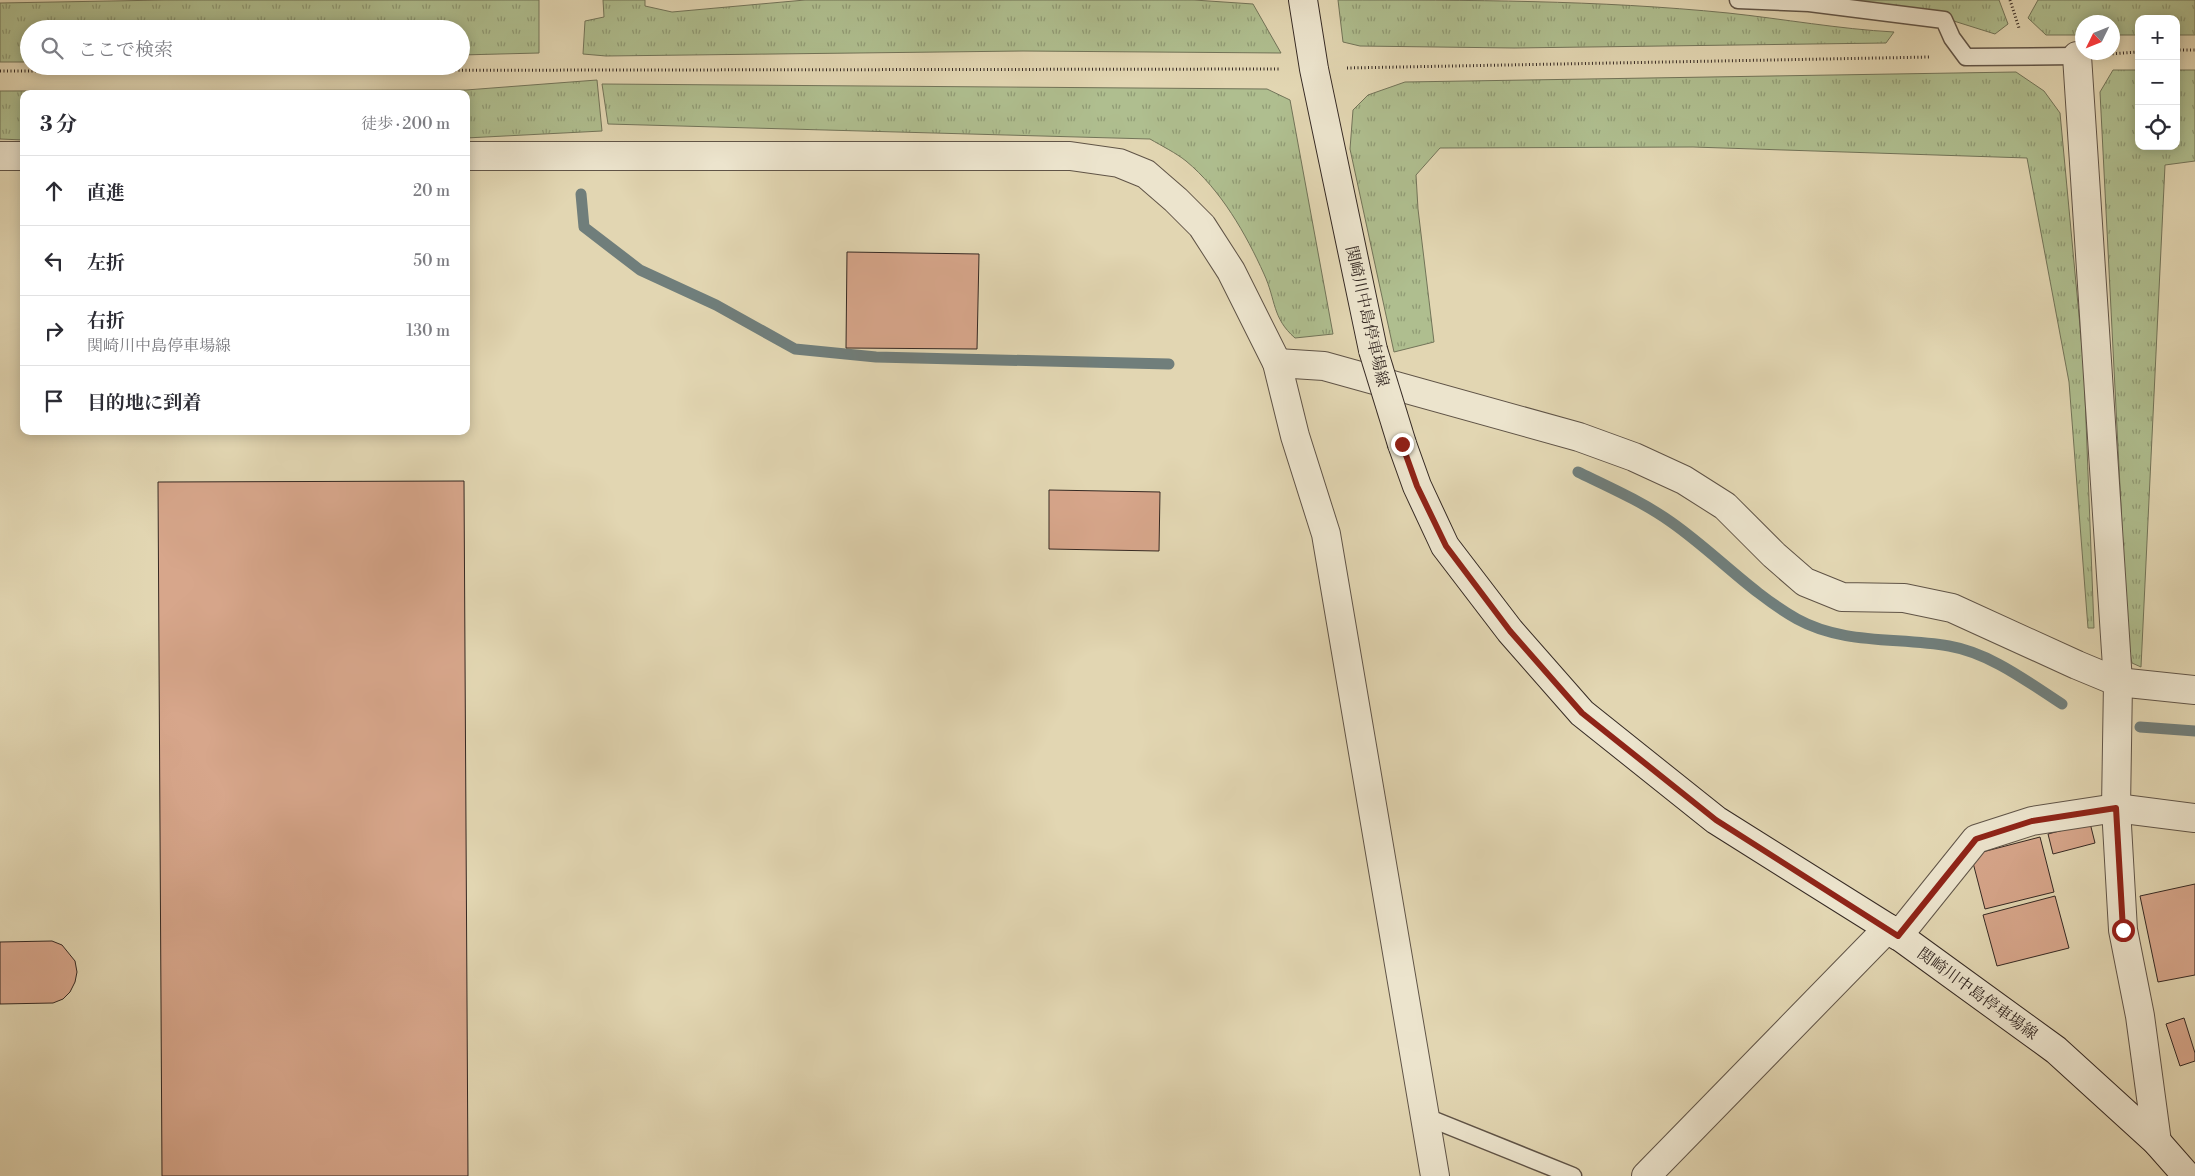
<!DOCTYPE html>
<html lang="ja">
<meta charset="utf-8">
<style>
:root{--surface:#fff;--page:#f2f2f3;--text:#2b2b33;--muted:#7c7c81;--line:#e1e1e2}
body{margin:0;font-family:"Libre Bodoni","Noto Serif JP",serif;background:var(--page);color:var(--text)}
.controls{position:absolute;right:15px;top:15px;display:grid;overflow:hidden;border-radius:10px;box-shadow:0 2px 12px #0003}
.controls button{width:45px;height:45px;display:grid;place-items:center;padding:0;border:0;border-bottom:1px solid var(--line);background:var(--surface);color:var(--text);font:25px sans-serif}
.compass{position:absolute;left:2075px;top:15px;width:45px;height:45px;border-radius:50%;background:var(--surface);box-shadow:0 2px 12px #0003;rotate:227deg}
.stop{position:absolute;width:15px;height:15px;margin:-11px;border:4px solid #8f2418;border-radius:50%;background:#fff}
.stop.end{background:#8f2418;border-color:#fff;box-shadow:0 1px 5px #0008}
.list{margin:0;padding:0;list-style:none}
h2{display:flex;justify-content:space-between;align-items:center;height:65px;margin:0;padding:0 20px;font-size:21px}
h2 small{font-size:16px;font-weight:400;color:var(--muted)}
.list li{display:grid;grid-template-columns:32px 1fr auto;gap:15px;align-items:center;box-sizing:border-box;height:70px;padding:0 20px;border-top:1px solid var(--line)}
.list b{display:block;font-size:19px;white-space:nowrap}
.list p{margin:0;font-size:16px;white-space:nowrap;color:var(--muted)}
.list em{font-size:16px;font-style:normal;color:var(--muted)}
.icon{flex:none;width:28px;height:28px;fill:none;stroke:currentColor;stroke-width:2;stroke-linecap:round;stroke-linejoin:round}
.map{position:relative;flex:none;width:2195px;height:1176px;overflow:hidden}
.search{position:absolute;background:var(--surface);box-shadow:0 2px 12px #0003;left:20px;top:20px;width:450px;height:55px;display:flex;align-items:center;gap:12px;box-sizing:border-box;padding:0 18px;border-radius:28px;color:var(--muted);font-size:19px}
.panel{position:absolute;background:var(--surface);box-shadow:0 2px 12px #0003;left:20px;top:90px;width:450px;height:345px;border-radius:10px}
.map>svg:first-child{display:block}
.grass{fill:url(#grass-tufts);stroke:#727459}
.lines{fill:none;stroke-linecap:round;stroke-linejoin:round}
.stream{stroke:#707e7b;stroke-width:11}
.building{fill:#d7a68b;stroke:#352923}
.service-casing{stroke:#605447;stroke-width:19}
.minor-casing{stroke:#605447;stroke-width:30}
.secondary-casing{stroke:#352923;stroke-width:30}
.path{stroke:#352923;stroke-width:3;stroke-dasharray:1 2.5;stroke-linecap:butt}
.service{stroke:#ece4cd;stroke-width:16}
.minor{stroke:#ece4cd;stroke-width:28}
.secondary{stroke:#ece4cd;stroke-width:28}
.secondary-bridge-casing{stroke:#352923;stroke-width:30;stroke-linecap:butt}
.secondary-bridge{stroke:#ece4cd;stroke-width:28}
.route{stroke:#8f2418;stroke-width:6}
.labels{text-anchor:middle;stroke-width:4;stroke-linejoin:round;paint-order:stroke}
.street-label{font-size:16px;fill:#352923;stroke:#ece4cd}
</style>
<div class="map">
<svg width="2195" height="1176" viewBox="0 0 2195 1176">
<defs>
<pattern id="grass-tufts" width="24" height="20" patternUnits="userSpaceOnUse" patternTransform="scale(1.25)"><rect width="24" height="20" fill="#afbe8f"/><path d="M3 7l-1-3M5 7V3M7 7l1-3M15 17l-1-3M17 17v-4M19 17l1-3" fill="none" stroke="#8f9a74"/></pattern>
</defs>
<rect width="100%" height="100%" fill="#e2d6b2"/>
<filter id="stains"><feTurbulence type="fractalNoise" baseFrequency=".004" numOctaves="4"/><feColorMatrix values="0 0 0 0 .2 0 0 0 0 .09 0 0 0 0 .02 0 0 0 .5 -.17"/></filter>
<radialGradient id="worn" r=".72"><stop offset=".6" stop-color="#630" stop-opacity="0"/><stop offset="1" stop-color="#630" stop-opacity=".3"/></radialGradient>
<g class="grass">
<path d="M165,0H539V53L461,55V29H29V62H0V3Z"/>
<path d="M603,0H645V6L672,12L805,0H1194L1253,4L1281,53L1023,51L606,56L583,54L585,21L604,17Z"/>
<path d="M1338,0C1468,0 1598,0 1728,13C1784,19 1839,29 1894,32L1886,43L1514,48L1360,46L1343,42Z"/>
<path d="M1821,0H1999L2008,24L1995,34L1922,11Z"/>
<path d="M2038,0H2195V35H2176V19H2139V35H2113L2112,22H2082V35H2046L2028,18Z"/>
<path d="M2113,70H2139V146H2176V70H2195V161L2165,165L2141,667L2132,663L2128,645L2100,92Z"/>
<path d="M2016,72L2044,91L2060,113L2084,369L2094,628H2088L2069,382L2027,158L1693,147L1440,148L1416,175L1418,209L1434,342L1394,352L1350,149L1353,110L1368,95L1405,82Z"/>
<path d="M597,80L602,131L466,138V94H24V140L0,139V91L466,90Z"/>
<path d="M602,84L1267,89L1290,100L1333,334L1295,338C1272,318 1276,300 1264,274C1246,234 1221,190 1186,161C1176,153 1162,146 1150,139L608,124Z"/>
</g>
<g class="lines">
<g class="stream">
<path d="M581,194L584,227L640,270L716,305L795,349L876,357L1169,364"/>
<path d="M1578,472C1609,487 1643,502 1671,522C1714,552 1751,593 1797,619C1844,645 1898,637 1949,646C1990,653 2028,682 2062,704"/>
<path d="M2140,727L2195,731"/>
</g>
</g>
<g class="building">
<path d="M847,252L979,254L977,349L846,348Z"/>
<path d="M464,481L468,1176H162L158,482Z"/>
<path d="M1049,490L1160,492L1159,551L1049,549Z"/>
<path d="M2090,823L2095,843L2053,854L2048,834Z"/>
<path d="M2040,837L2054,892L1985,909L1971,855Z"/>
<path d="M2195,884V975L2158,982L2140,896Z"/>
<path d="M2055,896L2069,948L1997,966L1983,915Z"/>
<path d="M52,941L62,945L75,961L77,972L75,982L70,992L63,999L53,1003L0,1004V942Z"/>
<path d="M2184,1018L2195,1053V1061L2180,1066L2166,1024Z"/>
</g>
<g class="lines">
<defs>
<g id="service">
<path d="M1738,0L1809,3L1944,20L1952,38L1966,57L2077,56"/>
<path d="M1424,1116L1573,1176"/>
</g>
<g id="minor">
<path d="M2077,56L2118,682L2116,808L2123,930L2140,1016L2157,1142"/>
<path d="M0,156H24"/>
<path d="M466,156H1070L1119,163L1146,174L1176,200L1202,226L1231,271L1277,363L1295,436L1326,534L1435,1176"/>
<path d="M1277,363L1324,366L1579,437L1634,457L1684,480L1725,506L1774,555L1805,582L1842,597L1904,598L1952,608L2077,665L2118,682L2195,690"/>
<path d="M1898,936L1976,839L2032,821L2116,808L2195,818"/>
<path d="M1646,1176L1888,928"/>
</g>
<g id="secondary">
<path d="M1303,0L1314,69L1373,350"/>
<path d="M1402,444L1417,486L1445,546L1510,631L1582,713L1716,820L1888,928L2056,1050L2157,1142L2187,1176"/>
</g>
</defs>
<use href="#service" class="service-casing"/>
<use href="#minor" class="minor-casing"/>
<use href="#secondary" class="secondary-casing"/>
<g class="path">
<path d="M2010,0L2019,28"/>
<path d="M2176,50H2195"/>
<path d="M2109,54L2139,52"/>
<path d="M1347,68L1931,57"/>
<path d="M0,71L1281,69"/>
</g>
<use href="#service" class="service"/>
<use href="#minor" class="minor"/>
<use href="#secondary" class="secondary"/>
<defs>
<path id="secondary-bridge" d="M1373,350L1402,444"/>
</defs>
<use href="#secondary-bridge" class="secondary-bridge-casing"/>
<use href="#secondary-bridge" class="secondary-bridge"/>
</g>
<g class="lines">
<path class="route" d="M1402,444L1417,486L1446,546L1510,631L1582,713L1716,820L1898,936L1976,839L2032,821L2116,808L2123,930"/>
</g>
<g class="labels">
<g class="street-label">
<text transform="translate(1368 316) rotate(77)" y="6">関崎川中島停車場線</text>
<text transform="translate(1978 993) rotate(36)" y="6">関崎川中島停車場線</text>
</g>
</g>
<rect width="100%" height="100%" filter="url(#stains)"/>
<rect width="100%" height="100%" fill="url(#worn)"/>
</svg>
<div class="controls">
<button>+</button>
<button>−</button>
<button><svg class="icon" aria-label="locate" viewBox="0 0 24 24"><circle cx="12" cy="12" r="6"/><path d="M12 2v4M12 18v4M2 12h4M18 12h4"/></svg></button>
</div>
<svg class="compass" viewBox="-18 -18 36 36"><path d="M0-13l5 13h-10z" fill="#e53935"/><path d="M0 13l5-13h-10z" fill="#7c7c81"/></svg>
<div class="stop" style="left:2123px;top:930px"></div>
<div class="stop end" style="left:1402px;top:444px"></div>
<div class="search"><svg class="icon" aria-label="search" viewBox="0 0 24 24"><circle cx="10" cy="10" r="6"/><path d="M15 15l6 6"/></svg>ここで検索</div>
<section class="panel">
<h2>3 分<small>徒歩 · 200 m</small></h2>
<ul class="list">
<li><svg class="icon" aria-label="ahead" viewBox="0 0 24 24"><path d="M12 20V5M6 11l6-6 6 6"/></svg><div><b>直進</b></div><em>20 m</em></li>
<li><svg class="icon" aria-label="left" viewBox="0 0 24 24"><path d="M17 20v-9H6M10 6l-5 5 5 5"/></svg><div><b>左折</b></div><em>50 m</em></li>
<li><svg class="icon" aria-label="right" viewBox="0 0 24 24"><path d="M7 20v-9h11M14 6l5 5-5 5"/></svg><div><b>右折</b><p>関崎川中島停車場線</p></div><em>130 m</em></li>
<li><svg class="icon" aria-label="arrive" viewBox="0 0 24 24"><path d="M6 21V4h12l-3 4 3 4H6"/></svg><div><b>目的地に到着</b></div></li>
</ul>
</section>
</div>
